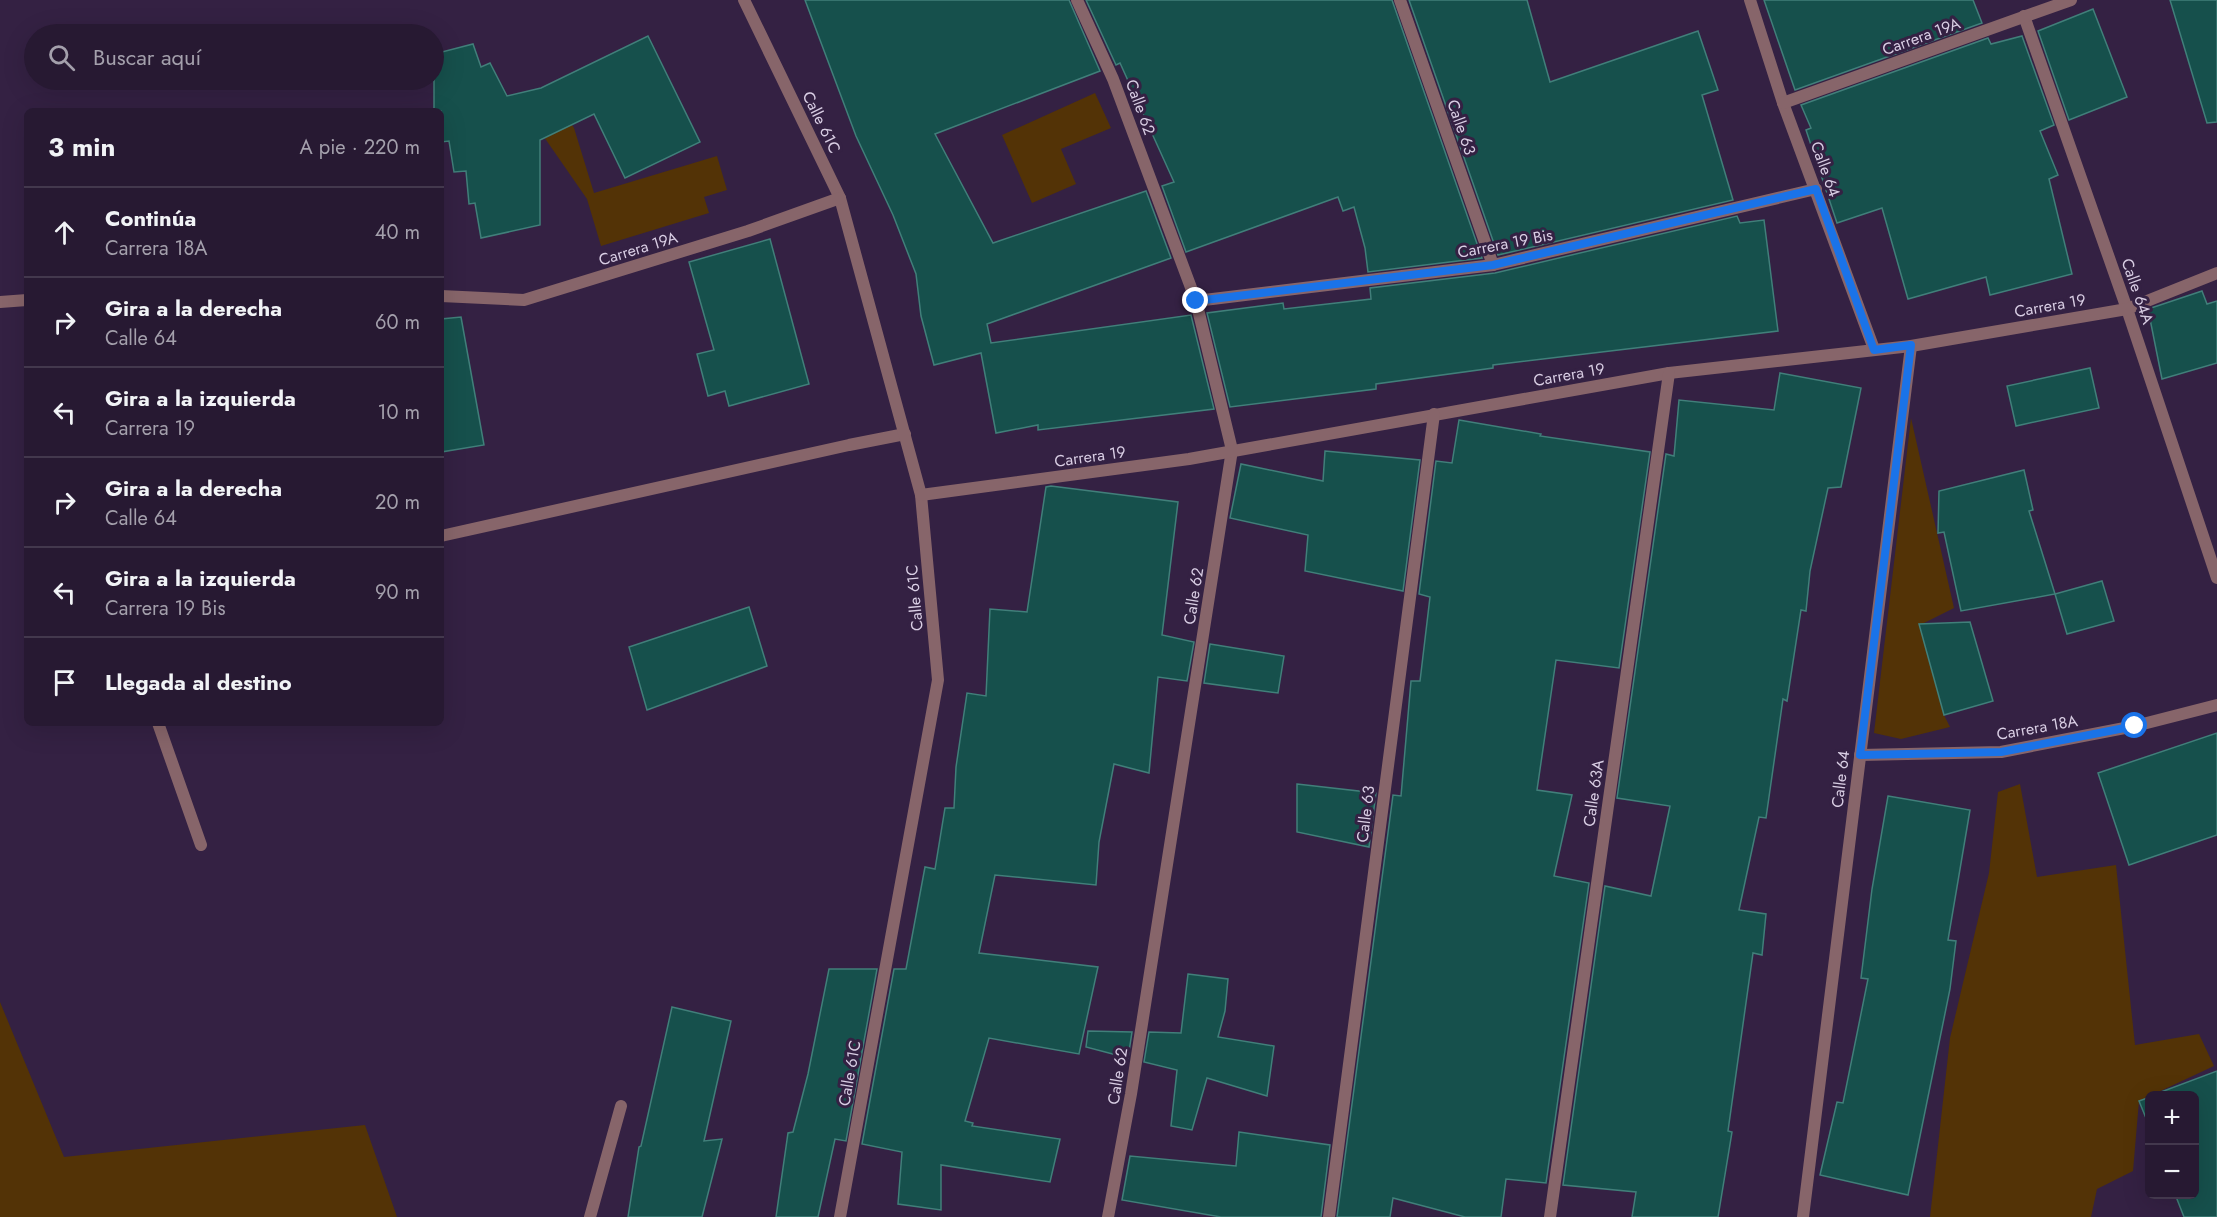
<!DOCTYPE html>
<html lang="es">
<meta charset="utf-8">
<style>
:root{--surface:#271932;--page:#2f223a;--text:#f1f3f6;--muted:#a4a0ac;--line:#43384d}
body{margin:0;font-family:Jost,sans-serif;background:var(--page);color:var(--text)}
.controls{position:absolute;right:18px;bottom:18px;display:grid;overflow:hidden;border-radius:9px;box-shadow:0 6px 24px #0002}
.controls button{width:54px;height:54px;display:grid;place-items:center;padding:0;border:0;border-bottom:2px solid var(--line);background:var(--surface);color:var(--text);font:30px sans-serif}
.stop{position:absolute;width:18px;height:18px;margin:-14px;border:4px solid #1a73e8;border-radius:50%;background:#fff}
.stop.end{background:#1a73e8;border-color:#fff;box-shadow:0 2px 6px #0008}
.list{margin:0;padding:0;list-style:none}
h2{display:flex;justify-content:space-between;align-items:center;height:78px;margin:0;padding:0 24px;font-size:26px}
h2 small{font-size:20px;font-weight:400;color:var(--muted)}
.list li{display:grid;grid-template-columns:39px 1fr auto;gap:18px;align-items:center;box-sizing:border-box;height:90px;padding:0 24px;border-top:2px solid var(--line)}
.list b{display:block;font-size:22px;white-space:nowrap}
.list p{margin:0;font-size:20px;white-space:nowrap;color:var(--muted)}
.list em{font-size:20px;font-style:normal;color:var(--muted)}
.icon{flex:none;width:33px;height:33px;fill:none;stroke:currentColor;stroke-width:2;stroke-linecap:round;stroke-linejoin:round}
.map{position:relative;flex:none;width:2217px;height:1217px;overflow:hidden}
.search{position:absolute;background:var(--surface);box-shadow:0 6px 24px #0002;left:24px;top:24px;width:420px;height:66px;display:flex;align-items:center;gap:15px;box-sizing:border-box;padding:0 21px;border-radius:33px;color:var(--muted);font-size:22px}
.panel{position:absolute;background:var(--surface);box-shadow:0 6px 24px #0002;left:24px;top:108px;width:420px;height:618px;border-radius:9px}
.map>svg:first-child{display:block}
.green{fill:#533306}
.building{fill:#16504c;stroke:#417f7a;stroke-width:1.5}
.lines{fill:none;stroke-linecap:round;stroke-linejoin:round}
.lane{stroke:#87656a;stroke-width:12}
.street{stroke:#87656a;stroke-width:12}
.route{stroke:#1a73e8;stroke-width:8}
.labels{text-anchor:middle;stroke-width:6;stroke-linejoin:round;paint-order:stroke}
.street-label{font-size:16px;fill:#d9cee4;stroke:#342143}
</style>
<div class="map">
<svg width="2217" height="1217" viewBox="0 0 2217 1217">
<rect width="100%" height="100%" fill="#342143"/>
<g class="green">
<path d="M1095,93L1111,128L1061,149L1076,184L1032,203L1002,135Z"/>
<path d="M551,94L574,128L594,193L717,156L727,190L704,197L709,213L601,246L587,199L526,111Z"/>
<path d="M1911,418L1954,608L1920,625L1944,715L1950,727L1901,739L1874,733Z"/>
<path d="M2020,784L2037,877L2116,865L2135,1045L2199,1034L2214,1066L2139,1101L2133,1171L2097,1189L2091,1217H1930L1950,1038L1989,873L1998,792Z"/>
<path d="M0,1002L64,1157L365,1125L397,1217H0Z"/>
</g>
<g class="building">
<path d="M805,0H1069L1100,71L935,134L993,243L1146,191L1171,258L987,324L991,343L1191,315L1214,409L1038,430V425L996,433L981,353L934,365L921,316L916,274L893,215L856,136Z"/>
<path d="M1086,0H1392L1482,258L1368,272L1365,248L1354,207L1343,211L1338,197L1186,252L1162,186L1174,182L1120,63L1116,65Z"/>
<path d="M1409,0H1527L1550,82L1698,31L1718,90L1702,95L1733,200L1498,255Z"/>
<path d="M1764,0H1973L1982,23L1795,90Z"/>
<path d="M2170,0H2217V122L2207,123Z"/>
<path d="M2093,9L2127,97L2069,120L2038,31Z"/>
<path d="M648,36L700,142L625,178L594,114L540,140V225L481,238L475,203L469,204L466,171L454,172L449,141L441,142V111H434V54L473,44L481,67L490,63L507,96L541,88Z"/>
<path d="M2022,36L2054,125L2040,131L2058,175L2049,179L2072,274L1990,295L1986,277L1908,299L1882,208L1837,223L1806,130L1811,128L1801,105L1988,38L1991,44Z"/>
<path d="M1737,216L1740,223L1764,220L1778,331L1493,365V368L1376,384V389L1230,407L1207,313L1283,303L1284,309L1371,299L1370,288L1495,273Z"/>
<path d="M770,239L809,384L729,406L725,391L708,396L697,354L714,350L689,262Z"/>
<path d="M2202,291L2207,304L2217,301V363L2162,379L2148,309Z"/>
<path d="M461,317L484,445L441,452V319Z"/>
<path d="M2090,368L2099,408L2016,426L2007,386Z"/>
<path d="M1780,373L1861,388L1841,487L1828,488L1810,571L1806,611L1801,610L1787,701L1783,699L1766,818L1759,817L1739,910L1766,914L1762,955L1753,953L1728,1131L1732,1132L1718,1217H1632L1636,1192L1563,1185L1605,886L1651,896L1670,806L1617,798L1666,454L1674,456L1679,400L1774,410Z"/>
<path d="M1459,420L1541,434L1540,436L1650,452L1619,668L1556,660L1537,790L1572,795L1554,876L1589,883L1546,1183L1506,1179L1501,1217H1465L1393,1198L1390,1217H1337L1393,795L1401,796L1411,681H1420L1430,597L1419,594L1436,461L1452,463Z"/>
<path d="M1325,451L1420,460L1403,591L1305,571L1308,535L1230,518L1241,464L1323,481Z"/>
<path d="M2024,470L2033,510L2029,511L2055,594L1961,611L1944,532L1938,533L1939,491Z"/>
<path d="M1051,486L1178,502L1162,635L1194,642L1187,681L1158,677L1149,773L1114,764L1099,842L1096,885L995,875L979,953L1098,967L1079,1054L989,1038L965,1121L973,1123L972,1126L1060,1139L1050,1182L941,1165V1210L898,1204L902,1152L862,1144L894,969H906L925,867L935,869L945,808H954L956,767L967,693L986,696L990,609L1027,612L1046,487Z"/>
<path d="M2102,581L2114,621L2067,634L2055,594Z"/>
<path d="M749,607L767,666L647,710L629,647Z"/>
<path d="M1970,622L1993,701L1944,715L1919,624Z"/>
<path d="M1210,644L1284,656L1278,693L1204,683Z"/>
<path d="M2217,733V835L2129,865L2098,773Z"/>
<path d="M1297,784L1376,793L1369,847L1297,832Z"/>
<path d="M1888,796L1970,810L1948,940L1956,941L1950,989L1908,1195L1820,1175L1837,1102L1843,1103L1868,979L1861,978L1872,889Z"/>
<path d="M829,969H877L846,1141L835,1139L818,1217H776L788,1133L793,1132L808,1074Z"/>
<path d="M1188,974L1228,979L1225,1011L1218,1037L1274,1046L1267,1096L1207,1078L1192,1130L1171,1126L1177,1070L1144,1062L1149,1032L1181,1033Z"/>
<path d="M672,1007L731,1021L704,1141L722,1139L702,1217H628L639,1147L641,1146Z"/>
<path d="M1088,1031L1132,1032L1128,1058L1086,1047Z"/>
<path d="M2217,1071V1217H2184L2175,1194H2194V1095H2153Z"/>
<path d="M2150,1097V1128L2139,1101Z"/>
<path d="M1239,1132L1330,1145L1321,1217H1221L1122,1200L1130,1156L1236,1166Z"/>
</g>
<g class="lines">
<g class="lane">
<path d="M441,536L849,445L905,434"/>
<path d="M158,723L201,845"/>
</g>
<g class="street">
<path d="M744,0L840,198L921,495L938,680L840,1217"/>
<path d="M1077,0L1113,79L1196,301L1232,450L1131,1094L1108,1217"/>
<path d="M1400,0L1493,265"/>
<path d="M1750,0L1783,103L1874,349"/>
<path d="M2024,16L2127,309L2217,578"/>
<path d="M1783,103L2071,0"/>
<path d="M441,296L524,300L748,231L840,198"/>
<path d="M1196,301L1493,265L1816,189"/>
<path d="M0,302L27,300"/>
<path d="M921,495L1189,459L1669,373L1911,346L2127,309L2217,273"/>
<path d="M1860,755L2001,752L2135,726L2217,705"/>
<path d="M590,1217L621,1106"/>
<path d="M1329,1217L1434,414"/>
<path d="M1550,1217L1669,373"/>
<path d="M1803,1217L1911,346"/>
</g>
</g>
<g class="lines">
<path class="route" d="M1196,301L1493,265L1816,189L1874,350L1911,345L1860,755L2001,752L2135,726"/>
</g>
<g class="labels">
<g class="street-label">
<text transform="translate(1921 36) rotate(-20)" y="6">Carrera 19A</text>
<text transform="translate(1141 107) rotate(70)" y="6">Calle 62</text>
<text transform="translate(822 122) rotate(64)" y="6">Calle 61C</text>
<text transform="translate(1462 127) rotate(71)" y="6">Calle 63</text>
<text transform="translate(1826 169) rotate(70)" y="6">Calle 64</text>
<text transform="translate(1505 243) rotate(-11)" y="6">Carrera 19 Bis</text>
<text transform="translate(638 248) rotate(-17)" y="6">Carrera 19A</text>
<text transform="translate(2138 291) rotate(71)" y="6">Calle 64A</text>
<text transform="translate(2050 305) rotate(-10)" y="6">Carrera 19</text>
<text transform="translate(1569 374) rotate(-10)" y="6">Carrera 19</text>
<text transform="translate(1090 456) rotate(-8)" y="6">Carrera 19</text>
<text transform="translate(1193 596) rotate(-81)" y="6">Calle 62</text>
<text transform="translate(914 598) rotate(-95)" y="6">Calle 61C</text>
<text transform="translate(2037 727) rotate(-10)" y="6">Carrera 18A</text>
<text transform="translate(1840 779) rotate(-83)" y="6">Calle 64</text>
<text transform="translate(1593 793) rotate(-82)" y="6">Calle 63A</text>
<text transform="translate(1365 814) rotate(-83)" y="6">Calle 63</text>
<text transform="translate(849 1073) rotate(-80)" y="6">Calle 61C</text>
<text transform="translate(1117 1076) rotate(-81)" y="6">Calle 62</text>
</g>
</g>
</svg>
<div class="controls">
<button>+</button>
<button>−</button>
</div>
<div class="stop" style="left:2135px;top:726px"></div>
<div class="stop end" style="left:1196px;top:301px"></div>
<div class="search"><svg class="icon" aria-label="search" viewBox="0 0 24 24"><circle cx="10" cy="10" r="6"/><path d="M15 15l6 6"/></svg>Buscar aquí</div>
<section class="panel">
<h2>3 min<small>A pie · 220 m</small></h2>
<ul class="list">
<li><svg class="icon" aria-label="ahead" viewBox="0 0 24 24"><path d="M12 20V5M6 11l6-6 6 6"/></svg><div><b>Continúa</b><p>Carrera 18A</p></div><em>40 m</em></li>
<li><svg class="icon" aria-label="right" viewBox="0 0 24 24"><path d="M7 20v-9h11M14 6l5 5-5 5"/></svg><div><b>Gira a la derecha</b><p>Calle 64</p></div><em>60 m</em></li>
<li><svg class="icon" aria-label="left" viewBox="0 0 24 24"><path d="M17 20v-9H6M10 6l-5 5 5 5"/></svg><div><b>Gira a la izquierda</b><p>Carrera 19</p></div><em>10 m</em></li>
<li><svg class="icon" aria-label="right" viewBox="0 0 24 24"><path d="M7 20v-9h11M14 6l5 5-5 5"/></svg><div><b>Gira a la derecha</b><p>Calle 64</p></div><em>20 m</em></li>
<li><svg class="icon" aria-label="left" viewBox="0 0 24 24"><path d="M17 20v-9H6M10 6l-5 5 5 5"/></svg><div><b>Gira a la izquierda</b><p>Carrera 19 Bis</p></div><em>90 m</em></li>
<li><svg class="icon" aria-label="arrive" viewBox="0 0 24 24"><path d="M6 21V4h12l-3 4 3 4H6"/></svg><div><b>Llegada al destino</b></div></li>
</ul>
</section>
</div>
